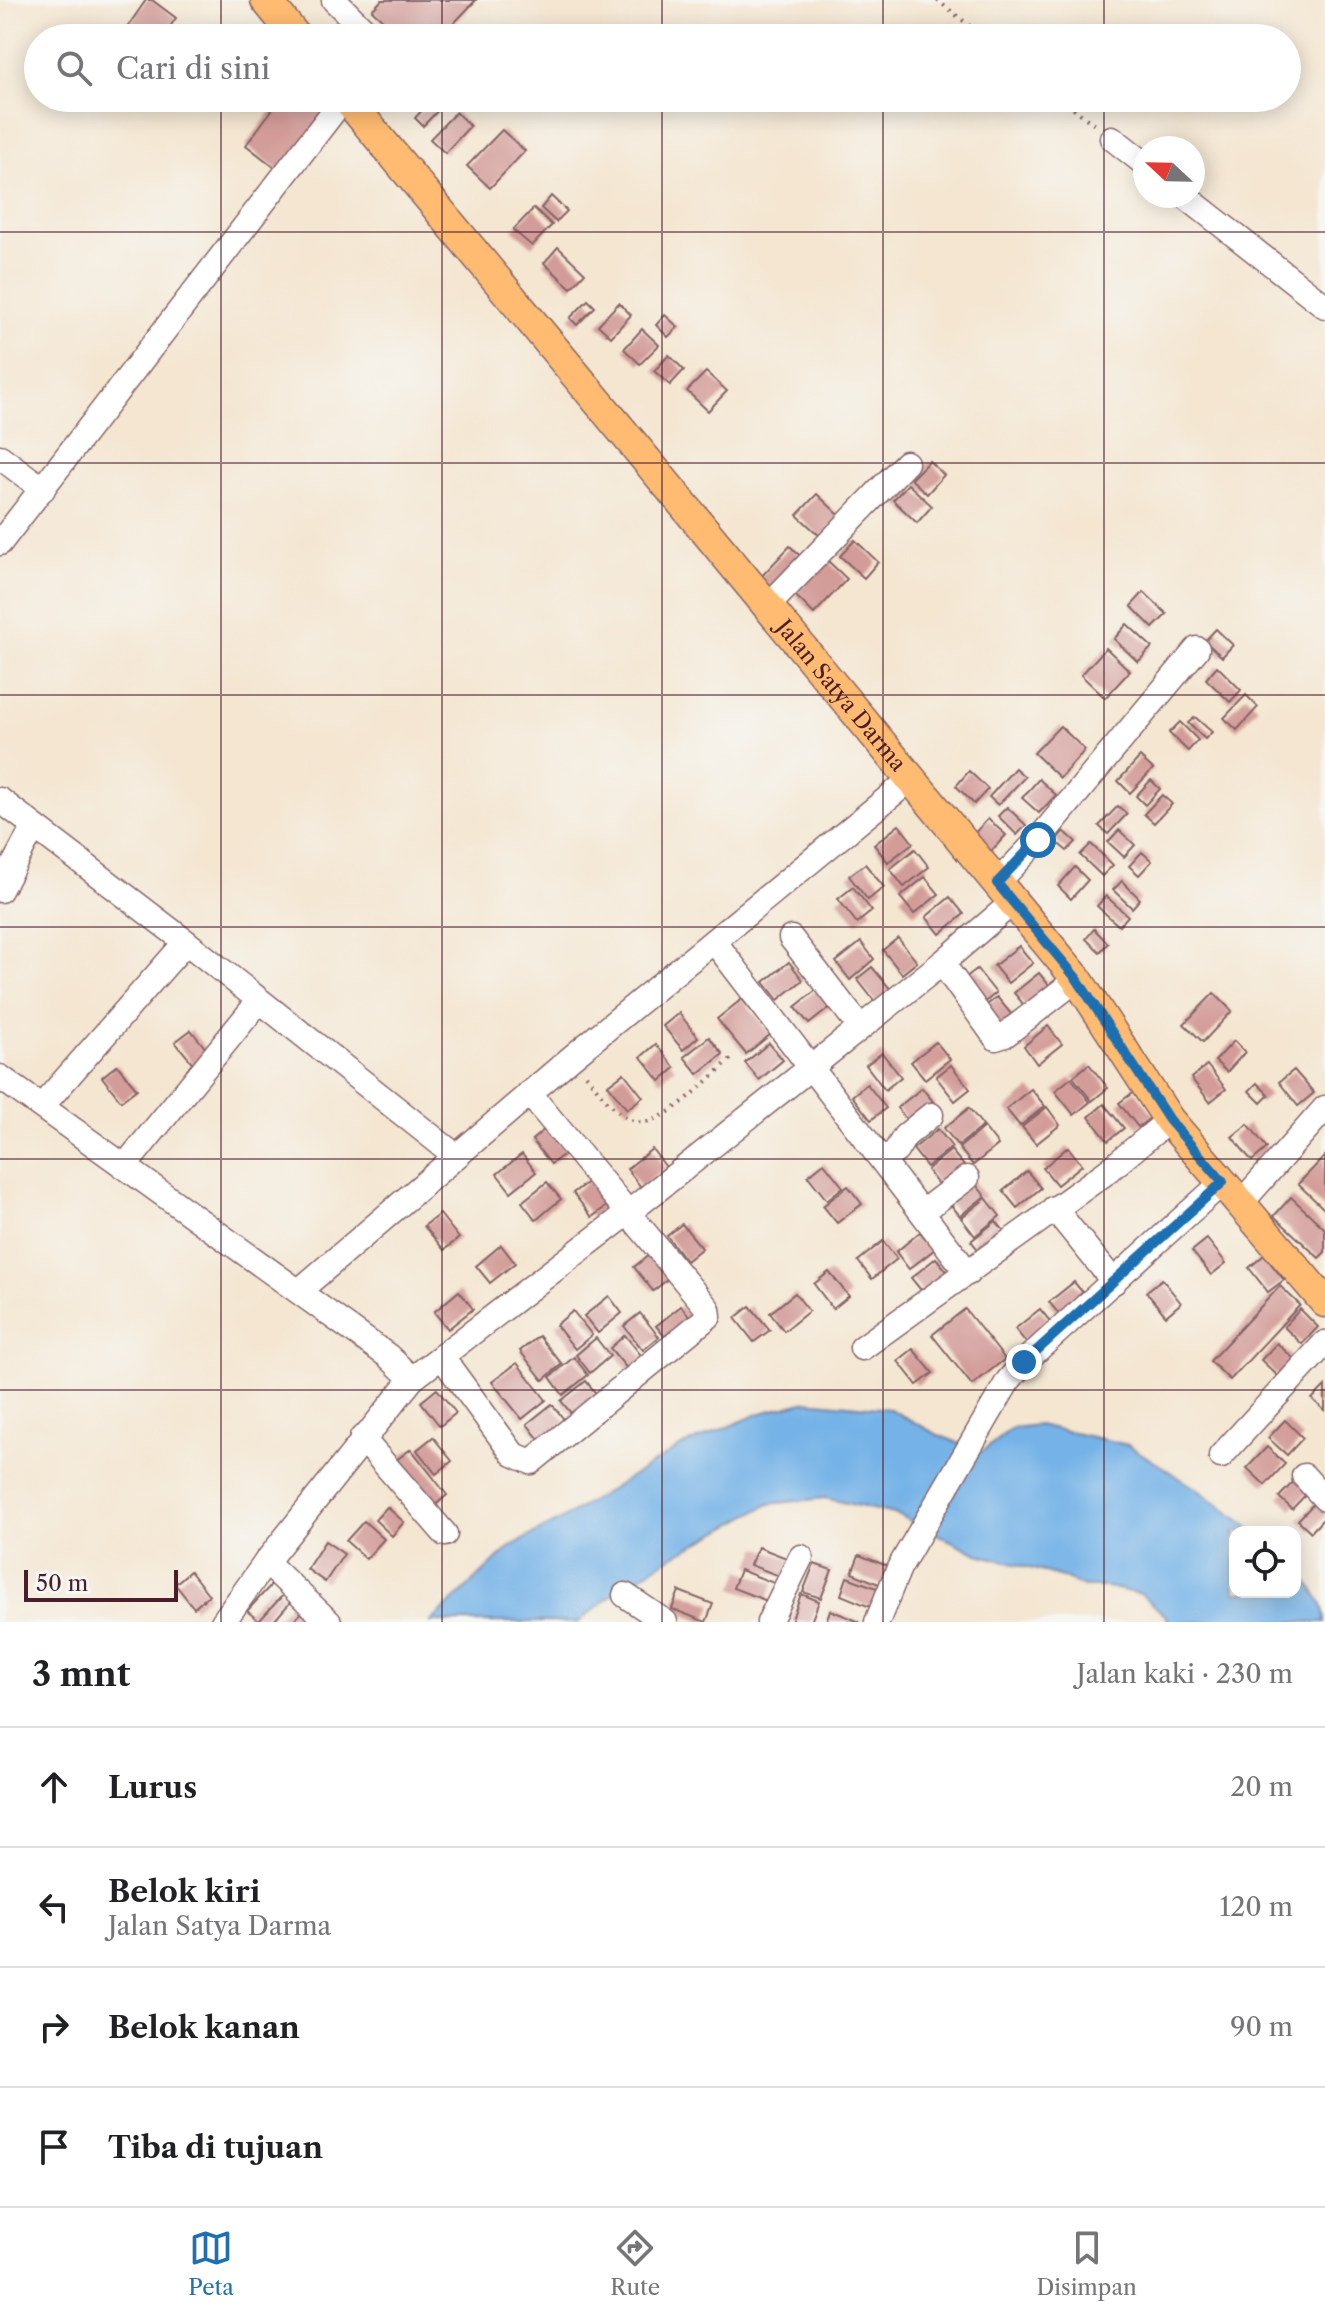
<!DOCTYPE html>
<html lang="id">
<meta charset="utf-8">
<style>
:root{--surface:#fff;--page:#f6f6f6;--text:#202124;--muted:#757577;--line:#e0e0e0;--accent:#1f6fb2}
body{margin:0;font-family:"Libre Caslon Text",serif;background:var(--page);color:var(--text)}
.controls{position:absolute;right:24px;bottom:24px;display:grid;overflow:hidden;border-radius:16px;box-shadow:0 4px 20px #0003}
.controls button{width:72px;height:72px;display:grid;place-items:center;padding:0;border:0;border-bottom:2px solid var(--line);background:var(--surface);color:var(--text);font:40px sans-serif}
.compass{position:absolute;left:1133px;top:136px;width:72px;height:72px;border-radius:50%;background:var(--surface);box-shadow:0 4px 20px #0003;rotate:292deg}
.scale{position:absolute;left:24px;bottom:20px;width:154px;box-sizing:border-box;padding-left:8px;border:4px solid #4a1f2b;border-top:0;font-size:22px;line-height:28px;white-space:nowrap;color:#4a1f2b;-webkit-text-stroke:6px #f6f6f2;paint-order:stroke}
.stop{position:absolute;width:24px;height:24px;margin:-18px;border:6px solid #1f6fb2;border-radius:50%;background:#fff}
.stop.end{background:#1f6fb2;border-color:#fff;box-shadow:0 2px 8px #0008}
.list{margin:0;padding:0;list-style:none}
h2{display:flex;justify-content:space-between;align-items:center;height:104px;margin:0;padding:0 32px;font-size:34px}
h2 small{font-size:26px;font-weight:400;color:var(--muted)}
.list li{display:grid;grid-template-columns:52px 1fr auto;gap:24px;align-items:center;box-sizing:border-box;height:120px;padding:0 32px;border-top:2px solid var(--line)}
.list b{display:block;font-size:30px;white-space:nowrap}
.list p{margin:0;font-size:26px;white-space:nowrap;color:var(--muted)}
.list em{font-size:26px;font-style:normal;color:var(--muted)}
.icon{flex:none;width:44px;height:44px;fill:none;stroke:currentColor;stroke-width:2;stroke-linecap:round;stroke-linejoin:round}
.map{position:relative;flex:none;width:1325px;height:1622px;overflow:hidden}
.search{position:absolute;background:var(--surface);box-shadow:0 4px 20px #0003;left:24px;right:24px;top:24px;height:88px;display:flex;align-items:center;gap:20px;box-sizing:border-box;padding:0 28px;border-radius:44px;color:var(--muted);font-size:30px}
.sheet{height:584px;background:var(--surface)}
nav{display:flex;justify-content:space-around;align-items:center;box-sizing:border-box;height:112px;border-top:2px solid var(--line);background:var(--surface);font-size:22px;color:var(--muted)}
nav a{display:grid;justify-items:center;gap:4px}
nav .on{color:var(--accent)}
.map>svg:first-child{display:block}
.water{fill:#74b2e7;stroke:#5f6889;stroke-width:2}
.building{fill:#d39c99}
.lines{fill:none;stroke-linecap:round;stroke-linejoin:round}
.minor-casing{stroke:#866565;stroke-width:27}
.major-casing{stroke:#866565;stroke-width:33}
.path{stroke:#866565;stroke-width:4;stroke-dasharray:2 6;stroke-linecap:butt}
.minor{stroke:#fff;stroke-width:24}
.major{stroke:#febb71;stroke-width:30}
.route{stroke:#1f6fb2;stroke-width:10}
.grid{fill:none;stroke:#4a1f2b;stroke-width:2;stroke-opacity:0.55}
.labels{text-anchor:middle;stroke-width:6;stroke-linejoin:round;paint-order:stroke}
.street-label{font-size:22px;fill:#4a1f2b;stroke:#f6f6f2}
</style>
<div class="map">
<svg width="1325" height="1622" viewBox="0 0 1325 1622">
<rect width="100%" height="100%" fill="#f6f6f2"/>
<filter id="ink" filterUnits="userSpaceOnUse"><feTurbulence type="fractalNoise" baseFrequency=".0125" numOctaves="2"/><feDisplacementMap in="SourceGraphic" scale="16" xChannelSelector="R" yChannelSelector="G"/><feConvolveMatrix kernelMatrix="1 2 1 2 8 2 1 2 1" color-interpolation-filters="sRGB"/></filter>
<filter id="wash" filterUnits="userSpaceOnUse"><feTurbulence type="fractalNoise" baseFrequency=".006" numOctaves="4" result="noise"/><feDisplacementMap in="SourceGraphic" scale="32" xChannelSelector="R" yChannelSelector="G"/><feGaussianBlur stdDeviation="1.8" result="paint"/><feColorMatrix in="noise" values="0 0 0 0 0 0 0 0 0 0 0 0 0 0 0 0 0 1.4 0 .05"/><feComposite in="paint" operator="in"/></filter>
<g filter="url(#wash)">
<rect width="100%" height="100%" fill="#f4e6d1"/>
<path class="water" d="M807,1401L890,1409L940,1436L983,1451L1012,1428L1038,1425L1128,1445L1200,1491L1255,1532H1235V1592H1295V1569C1310,1584 1325,1600 1325,1622H1169L1166,1616L1141,1594L1107,1587H1084L1066,1578L978,1554L898,1515L825,1498L769,1504L666,1560L611,1596L578,1622H431L511,1546L557,1522L680,1447L761,1413Z"/>
<g id="blocks">
<g class="building">
<path d="M146,0H152L176,18L162,38H138L126,29Z"/>
<path d="M382,0H476L440,38H402L372,10Z"/>
<path d="M281,98H304L327,115L283,174L246,145Z"/>
<path d="M433,98H450L423,126L415,118Z"/>
<path d="M456,112L470,126L445,153L430,139Z"/>
<path d="M502,130L525,151L490,188L467,166Z"/>
<path d="M551,196L567,211L556,222L541,208Z"/>
<path d="M534,208L552,225L532,246L513,230Z"/>
<path d="M558,247L585,273L571,288L544,263Z"/>
<path d="M588,300L595,307L577,325L570,318Z"/>
<path d="M619,303L631,315L611,337L598,325Z"/>
<path d="M665,315L678,327L668,337L656,325Z"/>
<path d="M642,329L659,345L640,364L624,349Z"/>
<path d="M669,355L684,370L670,385L654,371Z"/>
<path d="M706,372L727,391L708,411L687,391Z"/>
<path d="M929,461L944,475L927,494L911,479Z"/>
<path d="M908,484L932,506L917,523L893,500Z"/>
<path d="M817,494L840,516L821,537L797,515Z"/>
<path d="M855,540L878,562L864,578L840,556Z"/>
<path d="M790,546L805,561L773,596L758,580Z"/>
<path d="M827,560L847,579L814,614L795,595Z"/>
<path d="M1144,592L1167,614L1153,628L1131,606Z"/>
<path d="M1127,624L1152,647L1138,662L1114,639Z"/>
<path d="M1216,629L1233,645L1222,657L1205,641Z"/>
<path d="M1106,648L1130,671L1105,698L1081,675Z"/>
<path d="M1217,666L1241,690L1230,702L1206,679Z"/>
<path d="M1246,695L1258,707L1237,730L1224,718Z"/>
<path d="M1195,717L1212,732L1205,739L1188,723Z"/>
<path d="M1180,722L1198,740L1188,751L1169,733Z"/>
<path d="M1060,726L1085,750L1060,778L1034,753Z"/>
<path d="M1140,757L1153,769L1130,793L1118,781Z"/>
<path d="M1015,768L1025,777L998,805L989,797Z"/>
<path d="M969,771L988,789L974,804L956,786Z"/>
<path d="M1039,779L1056,795L1039,813L1022,798Z"/>
<path d="M1151,780L1160,789L1145,805L1136,796Z"/>
<path d="M1162,795L1172,804L1154,823L1144,814Z"/>
<path d="M1118,806L1127,814L1108,834L1099,826Z"/>
<path d="M1007,807L1026,825L1017,835L998,816Z"/>
<path d="M988,819L1006,835L984,859L966,842Z"/>
<path d="M899,825L913,843L888,862L874,845Z"/>
<path d="M1119,830L1135,845L1124,857L1108,842Z"/>
<path d="M1064,831L1076,842L1067,851L1055,841Z"/>
<path d="M1091,844L1113,865L1102,876L1080,855Z"/>
<path d="M915,849L929,867L904,887L890,869Z"/>
<path d="M1142,852L1152,861L1139,875L1129,866Z"/>
<path d="M865,864L884,887L868,900L849,876Z"/>
<path d="M1075,867L1088,880L1071,899L1058,886Z"/>
<path d="M925,877L939,894L914,914L900,897Z"/>
<path d="M1122,881L1140,899L1132,908L1113,890Z"/>
<path d="M853,887L872,911L857,923L838,899Z"/>
<path d="M1106,896L1128,916L1119,926L1097,906Z"/>
<path d="M950,897L964,914L940,934L926,917Z"/>
<path d="M1094,929L1108,943L1100,952L1086,939Z"/>
<path d="M898,938L917,962L902,974L883,950Z"/>
<path d="M861,942L874,959L850,980L836,962Z"/>
<path d="M1019,946L1033,963L1008,983L994,966Z"/>
<path d="M789,962L803,980L778,1000L764,982Z"/>
<path d="M872,967L892,991L876,1003L857,979Z"/>
<path d="M977,969L996,993L980,1006L961,981Z"/>
<path d="M1039,973L1053,990L1028,1010L1014,993Z"/>
<path d="M820,987L834,1004L809,1024L795,1007Z"/>
<path d="M1214,993L1232,1011L1203,1042L1184,1024Z"/>
<path d="M997,997L1017,1021L1001,1033L982,1009Z"/>
<path d="M742,999L771,1034L746,1054L717,1019Z"/>
<path d="M679,1013L698,1037L683,1050L663,1026Z"/>
<path d="M1048,1026L1062,1044L1037,1064L1024,1046Z"/>
<path d="M191,1030L210,1054L195,1066L175,1042Z"/>
<path d="M709,1037L723,1054L698,1074L684,1057Z"/>
<path d="M1234,1041L1245,1052L1227,1072L1215,1061Z"/>
<path d="M936,1042L950,1059L925,1079L911,1062Z"/>
<path d="M769,1043L783,1060L759,1080L745,1063Z"/>
<path d="M656,1044L675,1068L660,1081L641,1057Z"/>
<path d="M882,1053L901,1077L885,1090L866,1065Z"/>
<path d="M1089,1064L1108,1088L1092,1101L1073,1077Z"/>
<path d="M117,1065L137,1089L121,1101L102,1077Z"/>
<path d="M951,1065L970,1089L955,1101L936,1077Z"/>
<path d="M1207,1065L1226,1089L1210,1102L1191,1078Z"/>
<path d="M1294,1070L1314,1093L1298,1106L1279,1082Z"/>
<path d="M624,1073L643,1097L627,1109L608,1085Z"/>
<path d="M1071,1078L1090,1102L1074,1115L1055,1091Z"/>
<path d="M1257,1083L1269,1095L1261,1103L1249,1091Z"/>
<path d="M867,1084L886,1108L871,1120L852,1096Z"/>
<path d="M922,1088L936,1105L911,1125L897,1108Z"/>
<path d="M1031,1089L1045,1106L1020,1126L1006,1109Z"/>
<path d="M1135,1091L1154,1115L1138,1127L1119,1103Z"/>
<path d="M1104,1104L1124,1128L1108,1141L1089,1117Z"/>
<path d="M1047,1107L1060,1125L1036,1144L1022,1127Z"/>
<path d="M969,1108L983,1126L958,1146L944,1128Z"/>
<path d="M1248,1124L1267,1148L1252,1161L1232,1137Z"/>
<path d="M547,1127L567,1152L551,1164L532,1140Z"/>
<path d="M984,1127L998,1145L973,1165L959,1148Z"/>
<path d="M938,1129L952,1147L927,1167L913,1149Z"/>
<path d="M1068,1147L1082,1165L1057,1185L1043,1168Z"/>
<path d="M652,1149L666,1167L641,1187L627,1169Z"/>
<path d="M951,1150L965,1167L940,1187L927,1170Z"/>
<path d="M522,1154L536,1172L511,1192L497,1174Z"/>
<path d="M1325,1156V1210L1298,1184Z"/>
<path d="M824,1163L843,1187L827,1200L808,1176Z"/>
<path d="M1027,1171L1041,1188L1017,1208L1003,1191Z"/>
<path d="M971,1178L985,1196L960,1216L946,1199Z"/>
<path d="M589,1181L608,1205L592,1217L573,1193Z"/>
<path d="M547,1182L561,1199L536,1220L522,1202Z"/>
<path d="M848,1186L862,1204L837,1223L823,1206Z"/>
<path d="M1291,1197L1325,1229V1252L1319,1258L1274,1216Z"/>
<path d="M986,1198L1000,1216L975,1236L961,1218Z"/>
<path d="M440,1214L459,1238L444,1250L424,1226Z"/>
<path d="M996,1221L1010,1238L985,1258L971,1241Z"/>
<path d="M682,1224L702,1248L686,1261L667,1236Z"/>
<path d="M920,1232L935,1249L909,1269L896,1252Z"/>
<path d="M1207,1239L1226,1263L1211,1275L1192,1251Z"/>
<path d="M883,1241L897,1259L872,1279L858,1261Z"/>
<path d="M501,1245L515,1263L490,1283L476,1266Z"/>
<path d="M649,1255L668,1279L653,1291L634,1267Z"/>
<path d="M1264,1255L1284,1280L1268,1292L1249,1268Z"/>
<path d="M936,1258L950,1275L925,1295L911,1278Z"/>
<path d="M829,1272L849,1296L833,1309L814,1284Z"/>
<path d="M1162,1279L1181,1303L1166,1316L1146,1292Z"/>
<path d="M1074,1282L1088,1299L1063,1319L1049,1302Z"/>
<path d="M1280,1286L1300,1305L1230,1380L1210,1361Z"/>
<path d="M459,1291L473,1309L448,1329L434,1312Z"/>
<path d="M795,1293L809,1311L784,1331L770,1313Z"/>
<path d="M609,1296L622,1313L598,1333L584,1316Z"/>
<path d="M681,1306L695,1323L670,1343L656,1326Z"/>
<path d="M750,1306L770,1330L754,1342L735,1318Z"/>
<path d="M965,1309L1005,1359L972,1385L932,1335Z"/>
<path d="M1040,1309L1054,1326L1029,1346L1015,1329Z"/>
<path d="M1300,1309L1318,1327L1302,1344L1284,1327Z"/>
<path d="M573,1311L592,1335L575,1349L556,1325Z"/>
<path d="M640,1313L659,1337L643,1350L624,1326Z"/>
<path d="M625,1335L644,1359L629,1371L610,1348Z"/>
<path d="M539,1336L562,1364L543,1380L520,1351Z"/>
<path d="M596,1338L610,1356L590,1373L576,1355Z"/>
<path d="M1277,1343L1296,1361L1280,1378L1261,1360Z"/>
<path d="M913,1349L933,1373L917,1385L898,1361Z"/>
<path d="M574,1357L588,1375L563,1395L550,1377Z"/>
<path d="M517,1363L546,1400L522,1419L492,1382Z"/>
<path d="M586,1381L600,1398L575,1418L561,1401Z"/>
<path d="M1325,1386V1411L1312,1399Z"/>
<path d="M437,1389L456,1413L440,1426L421,1402Z"/>
<path d="M552,1404L566,1422L541,1442L527,1424Z"/>
<path d="M1285,1420L1303,1438L1287,1455L1268,1438Z"/>
<path d="M433,1437L452,1461L436,1474L417,1450Z"/>
<path d="M1267,1447L1285,1464L1265,1485L1247,1468Z"/>
<path d="M411,1449L447,1495L432,1508L395,1461Z"/>
<path d="M1300,1475L1313,1487L1292,1509L1279,1497Z"/>
<path d="M1319,1498L1325,1504V1517L1311,1532L1298,1520Z"/>
<path d="M387,1507L404,1522L392,1536L375,1520Z"/>
<path d="M364,1521L384,1539L366,1559L346,1541Z"/>
<path d="M325,1541L344,1554L325,1582L307,1569Z"/>
<path d="M758,1547L792,1560L785,1578L750,1565Z"/>
<path d="M859,1555L893,1568L886,1587L852,1573Z"/>
<path d="M814,1564L832,1570L821,1598L803,1592Z"/>
<path d="M740,1570L774,1583L767,1601L733,1588Z"/>
<path d="M190,1571L209,1595L194,1608L175,1584Z"/>
<path d="M847,1577L882,1590L875,1609L841,1595Z"/>
<path d="M272,1584L283,1595L259,1621L247,1611Z"/>
<path d="M679,1591L713,1604L706,1622L672,1609Z"/>
<path d="M801,1594L819,1601L811,1622H791Z"/>
<path d="M294,1598L305,1609L293,1622H273Z"/>
<path d="M830,1610L860,1622H826Z"/>
</g>
</g>
</g>
<g filter="url(#ink)">
<use href="#blocks" fill-opacity="0" stroke="#866565" stroke-width="2"/>
<g class="lines">
<defs>
<g id="minor">
<path d="M334,0L372,38"/>
<path d="M1112,138L1145,164"/>
<path d="M1185,196L1325,306"/>
<path d="M0,457L43,489"/>
<path d="M0,543L344,98"/>
<path d="M767,607L906,463"/>
<path d="M0,800L186,942L456,1156"/>
<path d="M997,883L1038,840L1197,649"/>
<path d="M0,890L34,827"/>
<path d="M791,938L860,1027"/>
<path d="M714,941L968,1273"/>
<path d="M942,963L996,1038L1005,1035L1077,979"/>
<path d="M0,1077L388,1356L412,1379"/>
<path d="M42,1106L186,942"/>
<path d="M883,1160L896,1151L905,1136L931,1115"/>
<path d="M124,1167L259,1001"/>
<path d="M1241,1203L1325,1108"/>
<path d="M1054,1208L1114,1282"/>
<path d="M922,1212L967,1178"/>
<path d="M299,1291L571,1058L911,779"/>
<path d="M862,1348L1108,1171L1169,1120"/>
<path d="M442,1357L513,1454L531,1462L709,1316L708,1309L529,1093"/>
<path d="M362,1438L445,1534"/>
<path d="M1221,1456L1325,1343"/>
<path d="M1304,1476L1325,1499"/>
<path d="M266,1562L329,1622"/>
<path d="M625,1595L665,1622"/>
<path d="M223,1622L266,1562L412,1379L628,1213L942,963L1013,902"/>
<path d="M769,1622L801,1557"/>
<path d="M877,1622L899,1568L1008,1381L1024,1362L1223,1182"/>
</g>
<g id="major">
<path d="M266,0L297,38"/>
<path id="s1" d="M346,98L1077,979L1169,1120L1325,1302"/>
</g>
</defs>
<use href="#minor" class="minor-casing"/>
<use href="#major" class="major-casing"/>
<g class="path">
<path d="M937,0L985,38"/>
<path d="M1061,98L1097,127"/>
<path d="M586,1075C599,1090 617,1118 637,1122C665,1127 715,1073 735,1055"/>
</g>
<use href="#minor" class="minor"/>
<use href="#major" class="major"/>
</g>
</g>
<g class="lines" filter="url(#ink)">
<path class="route" d="M1024,1362L1223,1182L1169,1120L1077,979L997,883L1038,840"/>
</g>
<path class="grid" d="M221,0V38M442,0V38M662,0V38M883,0V38M1104,0V38M221,98V1622M442,98V1622M662,98V1622M883,98V1622M1104,98V1622M0,232H1325M0,463H1325M0,695H1325M0,927H1325M0,1159H1325M0,1390H1325"/>
<g class="labels">
<g class="street-label">
<text dy="8" stroke="none"><textPath href="#s1" startOffset="776">Jalan Satya Darma</textPath></text>
</g>
</g>
</svg>
<div class="controls">
<button><svg class="icon" aria-label="locate" viewBox="0 0 24 24"><circle cx="12" cy="12" r="6"/><path d="M12 2v4M12 18v4M2 12h4M18 12h4"/></svg></button>
</div>
<svg class="compass" viewBox="-18 -18 36 36"><path d="M0-13l5 13h-10z" fill="#e53935"/><path d="M0 13l5-13h-10z" fill="#757577"/></svg>
<div class="scale">50 m</div>
<div class="stop" style="left:1038px;top:840px"></div>
<div class="stop end" style="left:1024px;top:1362px"></div>
<div class="search"><svg class="icon" aria-label="search" viewBox="0 0 24 24"><circle cx="10" cy="10" r="6"/><path d="M15 15l6 6"/></svg>Cari di sini</div>
</div>
<section class="sheet">
<h2>3 mnt<small>Jalan kaki · 230 m</small></h2>
<ul class="list">
<li><svg class="icon" aria-label="ahead" viewBox="0 0 24 24"><path d="M12 20V5M6 11l6-6 6 6"/></svg><div><b>Lurus</b></div><em>20 m</em></li>
<li><svg class="icon" aria-label="left" viewBox="0 0 24 24"><path d="M17 20v-9H6M10 6l-5 5 5 5"/></svg><div><b>Belok kiri</b><p>Jalan Satya Darma</p></div><em>120 m</em></li>
<li><svg class="icon" aria-label="right" viewBox="0 0 24 24"><path d="M7 20v-9h11M14 6l5 5-5 5"/></svg><div><b>Belok kanan</b></div><em>90 m</em></li>
<li><svg class="icon" aria-label="arrive" viewBox="0 0 24 24"><path d="M6 21V4h12l-3 4 3 4H6"/></svg><div><b>Tiba di tujuan</b></div></li>
</ul>
</section>
<nav>
<a class="on"><svg class="icon" aria-label="map" viewBox="0 0 24 24"><path d="M3 6l6-2 6 2 6-2v14l-6 2-6-2-6 2zM9 4v14M15 6v14"/></svg>Peta</a>
<a><svg class="icon" aria-label="directions" viewBox="0 0 24 24"><path d="M12 3l9 9-9 9-9-9zM9 14v-3h6M13 9l2 2-2 2"/></svg>Rute</a>
<a><svg class="icon" aria-label="saved" viewBox="0 0 24 24"><path d="M7 4h10v16l-5-4-5 4z"/></svg>Disimpan</a>
</nav>
